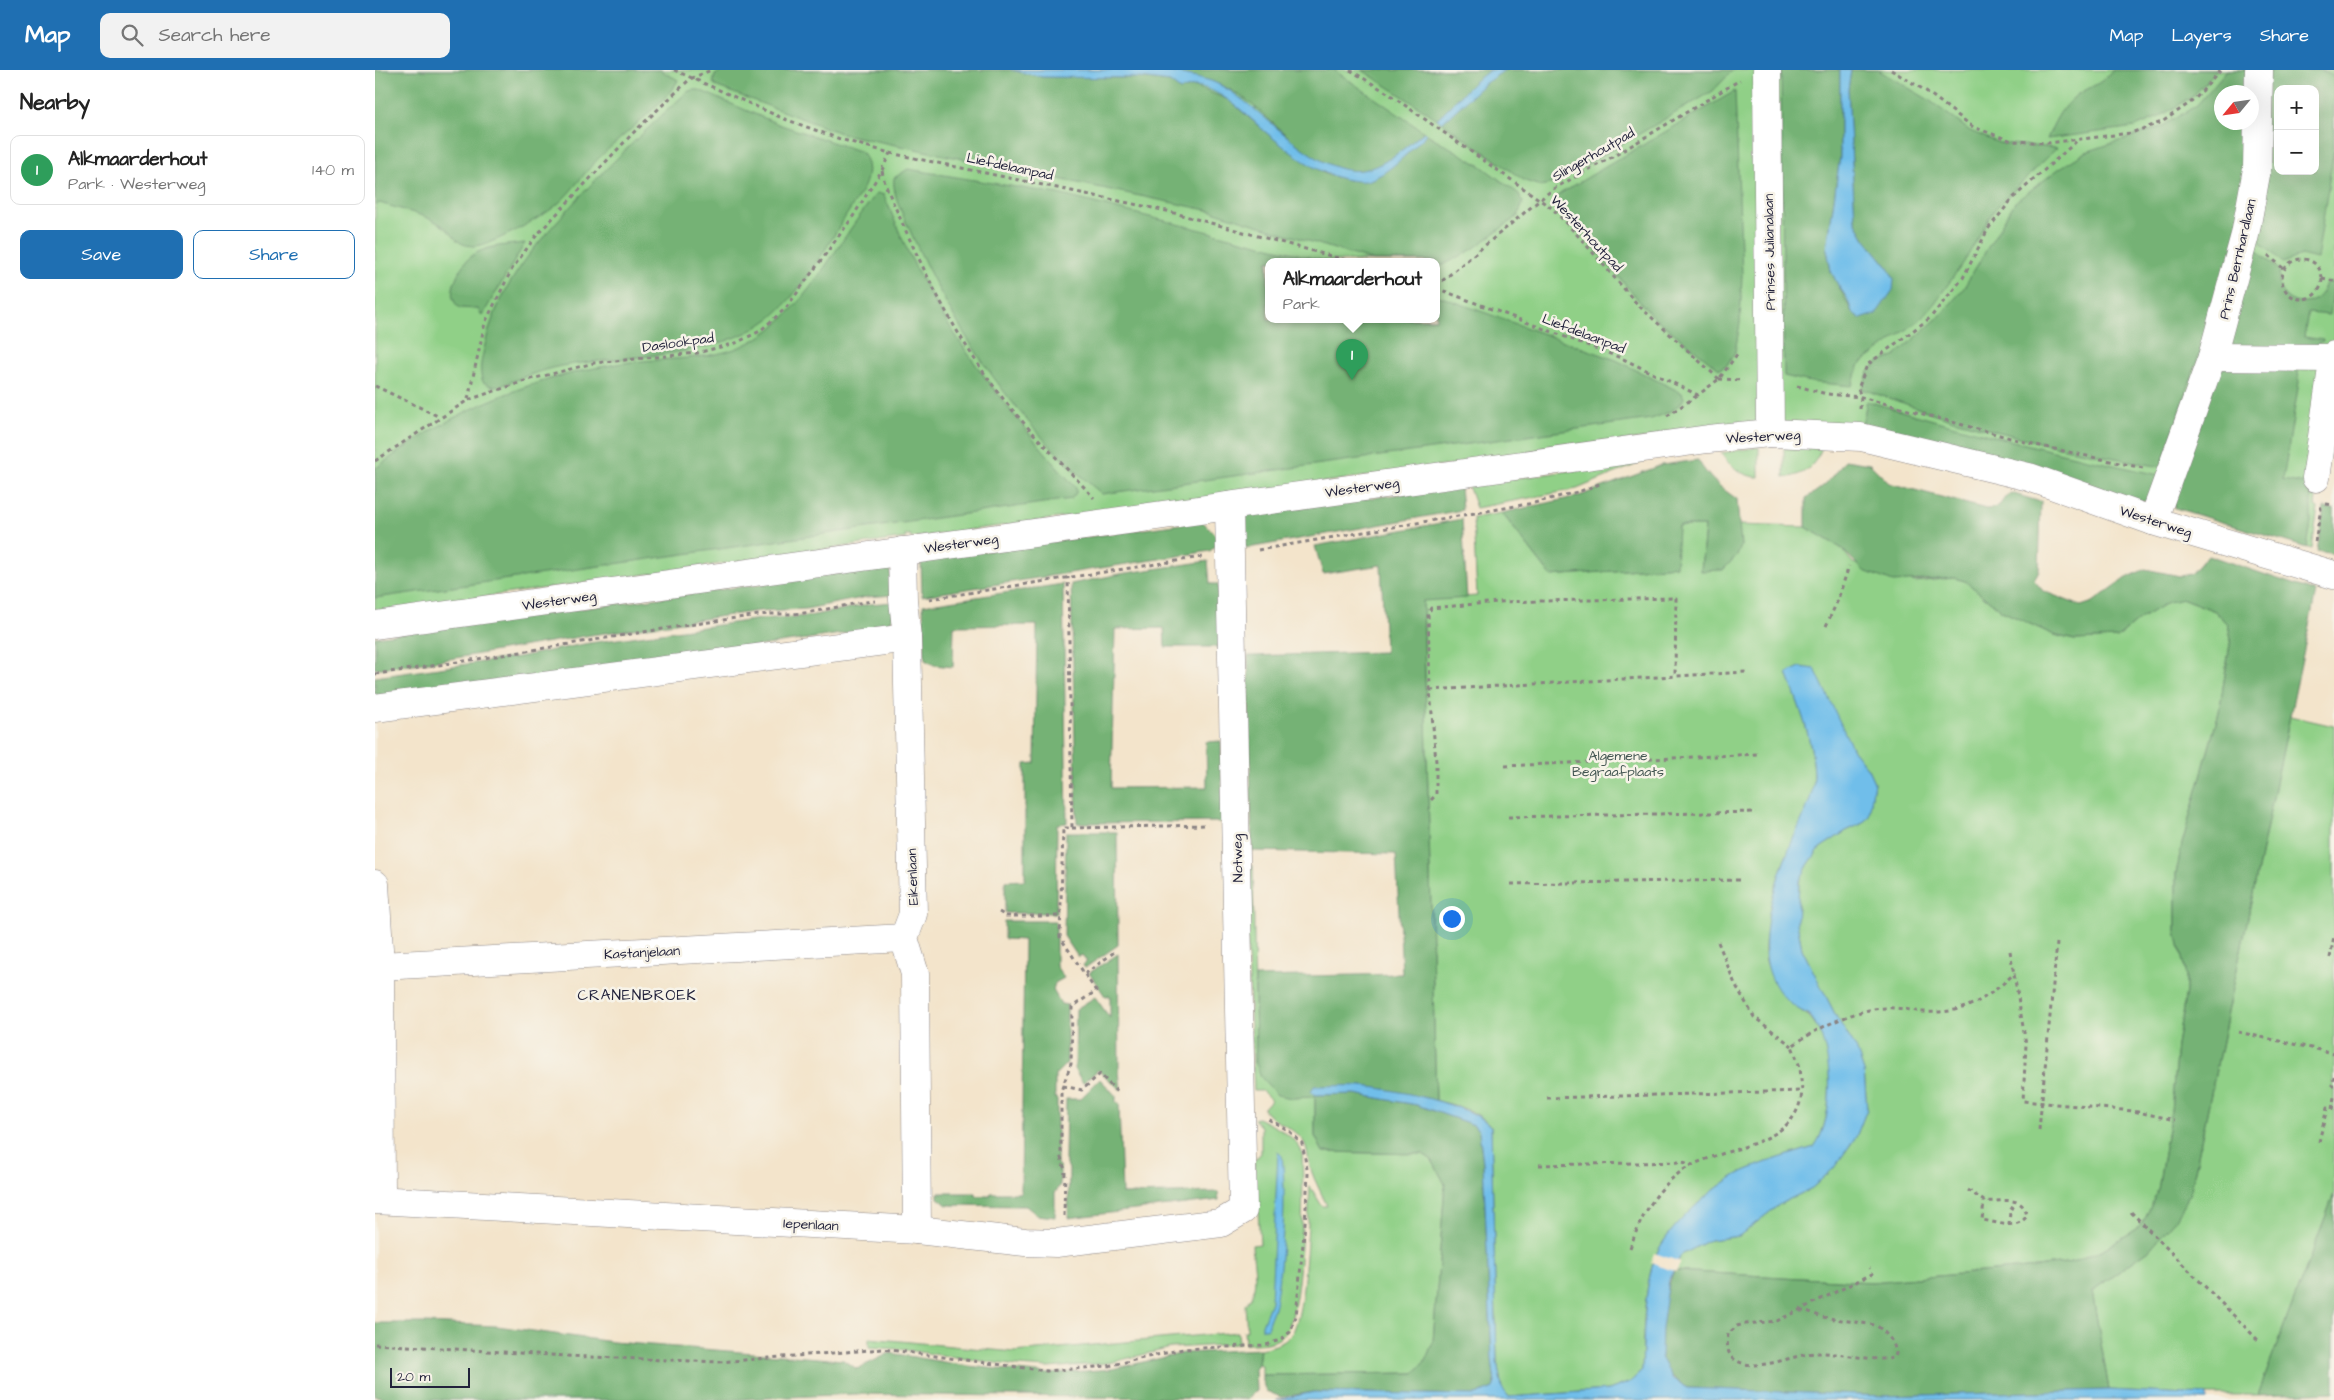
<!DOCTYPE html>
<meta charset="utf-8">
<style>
:root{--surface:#fff;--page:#f2f2f2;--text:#222;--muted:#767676;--line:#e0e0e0;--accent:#1f6fb2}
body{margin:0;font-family:"Architects Daughter",sans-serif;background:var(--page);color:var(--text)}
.controls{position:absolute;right:15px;top:15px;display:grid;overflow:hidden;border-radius:10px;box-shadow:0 5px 20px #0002}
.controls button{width:45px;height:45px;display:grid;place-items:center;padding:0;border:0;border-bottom:1px solid var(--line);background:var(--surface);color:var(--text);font:25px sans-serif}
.compass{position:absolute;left:1839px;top:15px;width:45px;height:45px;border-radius:50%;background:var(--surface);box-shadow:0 5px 20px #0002;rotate:241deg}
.scale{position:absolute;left:15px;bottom:12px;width:80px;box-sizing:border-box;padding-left:5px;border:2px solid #22223b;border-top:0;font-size:14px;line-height:18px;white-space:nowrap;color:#22223b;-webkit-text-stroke:4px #f7f3e8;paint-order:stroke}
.you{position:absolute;left:1076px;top:848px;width:18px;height:18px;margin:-12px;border:4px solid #fff;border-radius:50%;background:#1a73e8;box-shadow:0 0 0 8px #1a73e833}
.badge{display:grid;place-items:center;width:32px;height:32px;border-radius:50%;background:var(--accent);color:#fff;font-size:16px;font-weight:700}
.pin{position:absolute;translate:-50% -41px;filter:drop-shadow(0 1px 2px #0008)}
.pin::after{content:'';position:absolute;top:26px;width:18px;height:15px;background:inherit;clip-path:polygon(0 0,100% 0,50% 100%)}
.popup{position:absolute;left:890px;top:188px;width:175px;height:65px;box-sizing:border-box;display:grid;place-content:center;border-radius:10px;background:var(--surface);filter:drop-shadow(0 1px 4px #0005);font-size:16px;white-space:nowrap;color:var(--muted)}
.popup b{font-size:19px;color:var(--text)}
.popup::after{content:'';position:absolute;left:50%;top:100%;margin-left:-10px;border:10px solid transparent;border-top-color:var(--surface)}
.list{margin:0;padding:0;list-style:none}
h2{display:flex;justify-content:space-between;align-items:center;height:65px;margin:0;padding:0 20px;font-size:21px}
h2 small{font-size:16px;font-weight:400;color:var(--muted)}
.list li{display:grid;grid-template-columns:32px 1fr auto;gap:15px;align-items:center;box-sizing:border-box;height:70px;margin:0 10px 10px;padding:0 10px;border:1px solid var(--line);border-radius:10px}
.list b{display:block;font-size:19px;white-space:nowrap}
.list p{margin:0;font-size:16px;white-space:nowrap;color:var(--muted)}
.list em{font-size:16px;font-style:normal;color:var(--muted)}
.actions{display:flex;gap:10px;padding:15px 20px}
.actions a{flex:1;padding:11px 0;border:1px solid var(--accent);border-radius:10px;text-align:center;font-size:18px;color:var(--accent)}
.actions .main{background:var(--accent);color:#fff}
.icon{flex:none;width:28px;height:28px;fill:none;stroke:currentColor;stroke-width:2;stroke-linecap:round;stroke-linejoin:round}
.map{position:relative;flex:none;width:1959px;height:1330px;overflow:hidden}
header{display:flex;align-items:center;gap:30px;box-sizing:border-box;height:70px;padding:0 25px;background:var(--accent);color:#fff}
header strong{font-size:24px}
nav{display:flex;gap:28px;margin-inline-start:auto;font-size:18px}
.search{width:350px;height:45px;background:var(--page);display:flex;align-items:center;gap:12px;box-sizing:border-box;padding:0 18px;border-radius:10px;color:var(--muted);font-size:19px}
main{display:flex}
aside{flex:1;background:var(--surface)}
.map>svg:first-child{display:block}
.green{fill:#90d087;stroke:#597961;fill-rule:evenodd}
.forest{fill:#74b274;stroke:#4b6a58;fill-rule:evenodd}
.water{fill:#6fbeea;stroke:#487092}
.pier{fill:#f3e4cb}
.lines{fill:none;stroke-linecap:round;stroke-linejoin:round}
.minor-casing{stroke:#8a8383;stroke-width:29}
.path{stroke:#8a8383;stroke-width:3;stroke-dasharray:4 4;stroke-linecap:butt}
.minor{stroke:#fff;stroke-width:28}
.labels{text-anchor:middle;stroke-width:5;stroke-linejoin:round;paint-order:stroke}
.street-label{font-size:14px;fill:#22223b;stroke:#f7f3e8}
.park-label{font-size:14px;fill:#435652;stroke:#f7f3e8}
.neighbourhood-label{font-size:15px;letter-spacing:1px;fill:#22223b;stroke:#f7f3e8}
</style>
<header>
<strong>Map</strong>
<div class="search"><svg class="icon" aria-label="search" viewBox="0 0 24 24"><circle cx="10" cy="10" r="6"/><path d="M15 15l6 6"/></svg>Search here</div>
<nav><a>Map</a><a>Layers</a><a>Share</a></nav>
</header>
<main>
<aside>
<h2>Nearby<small></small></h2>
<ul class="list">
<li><span class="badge" style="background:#2e9e5b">1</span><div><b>Alkmaarderhout</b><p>Park · Westerweg</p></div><em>140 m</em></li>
</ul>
<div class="actions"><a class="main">Save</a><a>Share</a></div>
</aside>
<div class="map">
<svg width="1959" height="1330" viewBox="0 0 1959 1330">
<rect width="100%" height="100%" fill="#f7f3e8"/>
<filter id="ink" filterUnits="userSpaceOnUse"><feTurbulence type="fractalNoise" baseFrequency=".02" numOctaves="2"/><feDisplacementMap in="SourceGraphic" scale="10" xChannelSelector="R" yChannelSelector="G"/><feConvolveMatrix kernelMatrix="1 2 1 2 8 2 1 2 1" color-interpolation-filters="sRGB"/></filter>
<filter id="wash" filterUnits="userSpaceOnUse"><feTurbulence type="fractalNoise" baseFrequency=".0096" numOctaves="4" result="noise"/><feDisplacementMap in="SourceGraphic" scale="20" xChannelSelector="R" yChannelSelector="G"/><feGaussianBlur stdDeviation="1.12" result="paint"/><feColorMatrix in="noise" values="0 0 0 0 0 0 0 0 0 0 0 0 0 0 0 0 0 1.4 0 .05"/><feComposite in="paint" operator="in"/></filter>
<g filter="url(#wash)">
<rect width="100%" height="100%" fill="#f3e4cb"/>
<g class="green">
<path d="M0,0H1959V267L1939,416L1942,418L1940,436L1943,438L1937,479L1800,437L1767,405L1392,352L536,468V465H530L531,468L0,542ZM1903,19H1940V101H1903ZM1846,22H1876V52H1846ZM893,191H1061V249H893Z"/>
<path d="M1384,377V407C1368,407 1354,396 1346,383Z"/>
<path d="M1409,377H1446V380C1438,398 1429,405 1409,408Z"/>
<path d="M1272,390L1202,419L1101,438L1093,415Z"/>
<path d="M1127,443L1176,506L1300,496L1303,456H1330L1326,500L1366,476L1363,455L1431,457L1466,478L1478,493L1540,512L1579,508L1590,511L1627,541L1679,565L1699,570L1742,568L1765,549L1793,531L1809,529L1840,541L1853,555L1856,568L1844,642L1807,774L1801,804V861L1811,906V921L1802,975L1796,1041L1783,1120L1771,1147L1762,1159L1725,1181L1697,1192L1662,1197L1497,1212L1299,1201L1306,1185L1335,1170L1364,1166L1405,1134L1437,1118L1458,1099L1481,1067L1492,1039L1489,1001L1481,978L1462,948L1427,879L1422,853L1424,812L1433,795L1445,778L1471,761L1488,753L1494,746L1499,712L1493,699L1478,680L1466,657L1412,603C1424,636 1438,669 1439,705C1440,735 1419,766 1408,794C1400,815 1395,837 1392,859C1390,870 1388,887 1393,897C1396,905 1417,934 1424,939C1430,945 1435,945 1440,954C1460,982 1459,1050 1439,1077C1418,1084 1395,1090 1374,1099C1345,1110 1293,1156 1281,1185C1268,1218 1268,1266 1267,1301L1255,1312L1234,1320L1134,1327L1127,1319L1122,1291L1116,1057C1106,1042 1079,1034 1061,1031L1048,530L1102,526L1098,448Z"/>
<path d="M1915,646L1959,656V1124L1883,1325H1832L1734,1320L1717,1221L1774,1180L1815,1124Z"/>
<path d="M869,796H878L881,993L917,1028L940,1026V1066L948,1082L1048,1084L1057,1090L1070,1114L1058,1272L1051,1291L1039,1303L887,1305V1295L883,1294L885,1279C897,1276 908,1275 916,1265C931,1246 933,1144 935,1116L947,1136H952C947,1124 940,1112 936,1100C932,1089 934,1076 925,1067C914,1055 897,1052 888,1039L896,1030L887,1021H879Z"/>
<path d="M883,1048C900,1057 919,1064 927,1082C929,1115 928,1240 910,1263C901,1275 883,1274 870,1274L869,1261H872L870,1235C886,1219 878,1195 877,1175L885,1174L883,1140L880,1139L879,1091L886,1083V1057L879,1049Z"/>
<path d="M863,1262L864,1274L796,1278L733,1293L673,1298L642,1296L523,1279L494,1277V1268L639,1282Z"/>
</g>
<g class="forest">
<path d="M0,0H285L303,10C296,28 239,72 222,90C207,105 192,129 175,140C161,150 116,176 99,176C80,175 82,167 69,157C54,145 23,139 5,133L0,135Z"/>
<path d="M349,0H636L667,7L764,8L795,12L805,20L819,16L854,30L894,65L934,94L952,105L975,110L1031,85L1052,64L1106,96L1144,124L1148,133L1143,146L1098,179L1061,199V191H998L837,141L468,64L340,16L338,12L340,5Z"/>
<path d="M776,0H959L1049,62C1033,75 1015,92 995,99C948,116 899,47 864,25C838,8 806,3 776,0Z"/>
<path d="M987,0H1358L1338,21L1180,113L1166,116L1150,111L1058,46Z"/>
<path d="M1406,0H1465V87L1452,179L1456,201L1477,242L1512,196L1490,169L1480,151L1473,19L1476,0H1503L1554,30L1595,61L1624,73L1682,78L1619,140L1589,192L1559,234L1546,249L1484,295L1477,316L1436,312L1409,306Z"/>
<path d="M1738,0H1842L1817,27L1784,47L1760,57L1672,69C1679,53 1684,41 1697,29C1711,17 1726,16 1738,0Z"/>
<path d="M1852,0H1875L1873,22H1846V52L1873,53V87L1858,185L1786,397L1679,376L1578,350L1487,319L1493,303L1503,292L1519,287L1566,245L1588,219L1640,132L1685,98L1711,82L1786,57L1822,35Z"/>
<path d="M1893,0H1943L1959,5V79L1942,189L1926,185L1908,193L1878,165ZM1903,19H1940V101H1903Z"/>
<path d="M317,20H324L403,54L487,82C503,107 482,127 469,149C450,180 423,227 394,249C342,289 250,285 186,296C165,300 144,309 125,316H116L108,312C103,299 107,289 110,275C123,214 166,168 208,123C241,88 276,55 312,22Z"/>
<path d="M1360,21L1367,205L1365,253L1360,282L1352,295L1344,299L1276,245L1210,167L1181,139L1178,132L1186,123Z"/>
<path d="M533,99L683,124L950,191H893V249H1061V225L1241,290L1307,323L1309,328C1304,340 1287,345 1276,349L727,424C645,358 580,261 537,165C530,149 517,126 519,108Z"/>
<path d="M502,123L509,125C520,151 530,178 543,202C585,282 642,351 701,418V423L696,429L0,528V399C73,343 146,311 236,295C286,285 341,296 386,266C436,232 464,169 502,123Z"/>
<path d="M150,173L107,246L103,239L84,238C77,230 76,225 79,214C91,176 115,177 150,173Z"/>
<path d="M1875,174L1905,201C1896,234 1942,248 1951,212L1959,213L1955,245L1933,243L1929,267L1949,270L1934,279L1861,278L1855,270Z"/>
<path d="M1922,292L1924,312L1908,410L1936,415V452L1932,478L1800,438L1799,429L1845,298Z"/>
<path d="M1492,331C1589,360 1686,384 1784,405L1772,431L1760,432L1487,355Z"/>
<path d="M1323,390C1333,408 1346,418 1362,429L1366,476L1363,484L1348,500L1326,501L1330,456H1303L1301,496L1176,506L1127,443L1204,426L1287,395Z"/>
<path d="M1470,390L1495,394L1514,413L1611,439C1630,438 1624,429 1636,423L1666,432L1664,500L1659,510L1668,521L1706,536L1718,532L1748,510L1770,499L1805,506L1816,504L1833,485L1941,522L1815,1124L1801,1149L1774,1180L1717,1221L1734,1320L1508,1326L1313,1318C1301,1311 1289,1301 1286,1286C1283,1270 1291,1216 1299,1201L1497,1212L1662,1197L1697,1192L1725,1181L1762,1159L1771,1147L1783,1120L1796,1041L1802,975L1811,921V906L1801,861V804L1807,774L1844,642L1856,568L1853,555L1840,541L1809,529L1793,532L1765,549L1742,568L1700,570L1679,565L1627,541L1590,511L1579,508L1518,512L1489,501L1466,478L1431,457V428C1448,418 1459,407 1470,390Z"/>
<path d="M1085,416L1087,440L873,478L863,473L865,453L870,445Z"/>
<path d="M1949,438L1959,439V484L1942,481Z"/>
<path d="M1087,449L1092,528L1048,531L1061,1031L986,1016L940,1025L980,1024L1042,1035L1099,1055L1104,1061L1108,1092L1117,1289L1120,1313L1118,1318L1101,1325L939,1322L906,1327L891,1321L887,1311V1305L1039,1303L1050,1291L1058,1272L1070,1114L1057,1090L1048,1084L948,1082L940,1066V1027L917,1028L902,1025L886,1007L881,993L880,907L1027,904L1021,784L877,781L873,586L1010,582L1006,495L948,504L940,476Z"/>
<path d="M827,451L842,466V475L835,481L547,526L546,490Z"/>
<path d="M833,491L835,514H843L845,577H790L789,558L740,559L736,718L832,717L831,672L846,671L848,752L702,753L696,514L745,504Z"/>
<path d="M510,497L515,501L518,525L492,527L431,539L384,541L216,565L63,591L0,599V567Z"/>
<path d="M688,514L692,753L682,754L681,843H630V811L650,810V694L660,693L662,555L579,556L578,597L559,595L550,590L548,535Z"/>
<path d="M518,532V547L513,557L0,633V607L143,587L214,573L386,549L434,546L495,534Z"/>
<path d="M691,762H742L743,875L710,898L708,895L712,891L707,885L703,887L689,866Z"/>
<path d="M629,851H681V896L689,908L680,913L678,920L686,934L692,935V993L680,1005V1028L682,1029V1094L685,1097V1115L680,1123V1147L662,1145L651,1136L572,1135L563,1128V1123H601V1126H615L616,1123H646L649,870L629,869Z"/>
<path d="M743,884L744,1001L746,1020L723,1000L708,1013L700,1000L701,939L720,927L735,948V926H730L714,903Z"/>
<path d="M725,1009L741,1026V1033H744L747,1124L843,1122L844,1130L693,1148L694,1099L690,1090L691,1029H705Z"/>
<path d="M1959,1124V1322L1883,1325Z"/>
<path d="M0,1253H50L122,1256L238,1272L468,1290L482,1299L515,1283L593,1296L672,1304L737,1299L809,1283L885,1279L883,1294L880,1299L881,1321L872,1329L479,1324L349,1330H23L0,1326Z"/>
</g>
<g class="water">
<path d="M636,0C668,0 699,0 731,0C765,0 803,0 836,11C884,29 941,113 992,99C1013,94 1033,75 1049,62L1052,64C1037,79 1012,106 991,111C984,112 975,110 968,109C940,102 915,82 893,64C873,47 848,19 820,16C816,16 809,19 805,20L795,12L764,8L667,7Z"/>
<path d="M1115,0H1130L1109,14L1067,53L1062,49L1099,12Z"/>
<path d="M1465,0H1476L1473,19L1480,151L1490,169L1512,196L1519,209L1518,220L1501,244L1486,249L1477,242L1472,228L1463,215L1456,201L1452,179L1465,87Z"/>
<path d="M1425,597L1440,599L1478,680L1493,699L1499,712L1494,746L1488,753L1471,761L1445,778L1433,795L1424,812L1422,853L1427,879L1462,948L1481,978L1489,1001L1492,1039L1481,1067L1458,1099L1437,1118L1405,1134L1364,1166L1335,1170L1306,1185L1294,1210L1287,1258L1286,1287L1298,1309L1313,1318L1508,1326L1734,1320L1832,1325V1330H901L939,1322L1101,1325L1118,1318L1120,1313L1117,1289L1108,1092L1104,1061L1099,1055L1042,1035L980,1024L940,1025L936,1022L939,1016C954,1016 970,1015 986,1016C1013,1018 1101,1035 1116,1057L1122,1291L1127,1318L1134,1327L1234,1320L1255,1312L1267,1301C1269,1266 1268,1218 1281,1185C1293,1156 1345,1110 1374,1099C1395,1090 1418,1084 1439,1077C1461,1047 1459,977 1436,947C1432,943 1428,942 1423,939C1405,927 1393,908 1391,886C1388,846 1403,806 1418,769C1427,749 1439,727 1439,705C1438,669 1424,636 1412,603Z"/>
<path d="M903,1082L907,1086C912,1127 907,1193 900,1234C898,1243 893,1250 892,1259H887V1255L896,1232Z"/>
</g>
<path class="pier" d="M1279,1183L1306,1192L1301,1202L1276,1193Z"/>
</g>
<g filter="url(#ink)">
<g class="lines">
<defs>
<g id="minor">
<path d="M1392,0L1395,363"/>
<path d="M1837,287L1959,288"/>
<path d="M1941,408L1959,285"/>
<path d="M1778,451L1837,287L1870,165L1882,99L1884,0"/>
<path d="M527,481L528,530L532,568L538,844L529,868L540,904L542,1160"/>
<path d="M0,555L1333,369L1395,363L1486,367L1654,407L1778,451L1959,505"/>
<path d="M0,638L532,568"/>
<path d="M0,814L5,896L6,1129"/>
<path d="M5,896L529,868"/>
<path d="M0,1130L542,1160L650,1172L681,1173L846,1153L868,1140L854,436"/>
</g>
</defs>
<use href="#minor" class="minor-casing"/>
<g class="path">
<path d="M299,0L407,48L465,69L515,83L792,141L974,191"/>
<path d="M975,0L1011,22L1178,139L1207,170L1263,235L1344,309"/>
<path d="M1516,0L1551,21L1598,57L1637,71L1673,73L1756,63L1787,52L1819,30L1846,0"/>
<path d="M507,101L510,114C544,192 580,270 634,336C661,368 691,397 719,428"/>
<path d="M1893,185L1909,199"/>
<circle cx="1927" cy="209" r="20"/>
<path d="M1947,209L1959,211"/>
<path d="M1061,216L1178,119L1239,86L1365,10"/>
<path d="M1061,218L1246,288L1323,325L1344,309L1363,283"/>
<path d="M1344,309L1368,310"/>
<path d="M0,316L65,347"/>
<path d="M1422,316L1452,324L1486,327L1661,375L1768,398"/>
<path d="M93,329L110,253L137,199L161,166L258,63L315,9L336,0"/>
<path d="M1485,339L1486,327L1483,319L1492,295L1555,248L1588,208L1613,159L1638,128L1703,70"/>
<path d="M1292,346L1323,325"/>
<path d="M0,391L93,330L153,310L219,293L322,283L361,273L385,261L411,238L477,148L507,100L515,83"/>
<path d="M1951,434L1959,435"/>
<path d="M1940,472L1946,439L1945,433"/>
<path d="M883,480L1159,433L1206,421L1227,413"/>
<path d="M554,529L827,487"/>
<path d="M1451,556L1462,532L1474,496"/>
<path d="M0,604C128,587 255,562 384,545C399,543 414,545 429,543C453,540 476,533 500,531"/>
<path d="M1055,620L1372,602"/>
<path d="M1130,696L1383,684"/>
<path d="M1056,730L1061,725V692L1055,620L1053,544L1056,538L1123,532L1301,528L1300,606"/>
<path d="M1133,747L1381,742"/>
<path d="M697,758L833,755"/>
<path d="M1136,814L1364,810"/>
<path d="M624,842L631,846H685"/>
<path d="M1343,872L1360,914L1379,947L1417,976"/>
<path d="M1635,881L1651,974L1648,1031L1758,1041L1800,1050"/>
<path d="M1955,888L1959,866"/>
<path d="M710,904L742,880"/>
<path d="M1863,962L1959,983"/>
<path d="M1959,1006L1957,1015H1959"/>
<path d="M688,1016L707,1020L725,1004L744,1024"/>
<path d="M1172,1028L1427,1021L1425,997L1417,976C1440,959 1482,938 1511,938C1524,937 1537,941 1549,942C1591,944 1610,930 1640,903"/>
<path d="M1664,1060L1682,873"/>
<path d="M1944,1072L1952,1038L1957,1039L1959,1027"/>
<path d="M1164,1095L1308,1092L1317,1095"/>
<path d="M1593,1120L1609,1131C1624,1133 1648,1123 1652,1146C1641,1161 1622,1152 1607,1150L1609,1131"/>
<path d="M1756,1142L1884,1271"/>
<path d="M689,1146L690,1100L686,1088V1021L696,994L697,937L721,921L685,867L688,758H697L693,507"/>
<path d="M1634,1155L1635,1141L1640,1131"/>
<path d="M1255,1178C1265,1149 1279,1122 1304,1103C1343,1074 1422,1081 1427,1021"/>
<path d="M1425,1241H1432L1447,1247L1500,1255C1509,1260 1521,1273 1521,1284L1519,1288C1494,1292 1466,1282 1441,1283C1419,1284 1384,1303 1362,1291C1351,1285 1352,1275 1353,1264L1362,1256L1370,1254L1402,1251L1497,1204L1494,1198"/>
<path d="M0,1274L190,1286L344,1292L508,1279L672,1301L733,1296L808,1279L891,1275L905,1270L915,1262L921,1246L930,1153L933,1104L927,1073L913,1060L893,1049"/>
</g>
<use href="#minor" class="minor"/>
</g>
</g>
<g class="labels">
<g class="street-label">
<text transform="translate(1218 84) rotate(-30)" y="5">Slingerhoutpad</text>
<text transform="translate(635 96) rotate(12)" y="5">Liefdelaanpad</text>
<text transform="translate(1212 163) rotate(47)" y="5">Westerhoutpad</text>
<text transform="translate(1394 182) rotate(-91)" y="5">Prinses Julianalaan</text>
<text transform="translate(1862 189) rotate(-77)" y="5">Prins Bernhardlaan</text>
<text transform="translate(1209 263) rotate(21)" y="5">Liefdelaanpad</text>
<text transform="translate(303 272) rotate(-8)" y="5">Daslookpad</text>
<text transform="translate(1388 366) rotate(-3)" y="5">Westerweg</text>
<text transform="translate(987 417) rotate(-8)" y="5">Westerweg</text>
<text transform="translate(1781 451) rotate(18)" y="5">Westerweg</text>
<text transform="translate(586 473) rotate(-8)" y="5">Westerweg</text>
<text transform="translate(184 530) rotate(-8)" y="5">Westerweg</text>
<text transform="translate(862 788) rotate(-91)" y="5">Notweg</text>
<text transform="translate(537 807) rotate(-92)" y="5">Eikenlaan</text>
<text transform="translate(267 882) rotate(-3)" y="5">Kastanjelaan</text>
<text transform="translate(436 1154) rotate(3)" y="5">Iepenlaan</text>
</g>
<g class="park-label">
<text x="1243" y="690">Algemene<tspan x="1243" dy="16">Begraafplaats</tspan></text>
</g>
<g class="neighbourhood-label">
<text x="262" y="930">CRANENBROEK</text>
</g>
</g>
</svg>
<div class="controls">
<button>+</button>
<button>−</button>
</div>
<svg class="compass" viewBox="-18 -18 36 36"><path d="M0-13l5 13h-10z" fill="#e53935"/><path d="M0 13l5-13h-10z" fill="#767676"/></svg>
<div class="scale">20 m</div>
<div class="you"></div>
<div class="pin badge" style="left:977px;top:310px;background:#2e9e5b">1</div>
<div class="popup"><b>Alkmaarderhout</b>Park</div>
</div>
</main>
